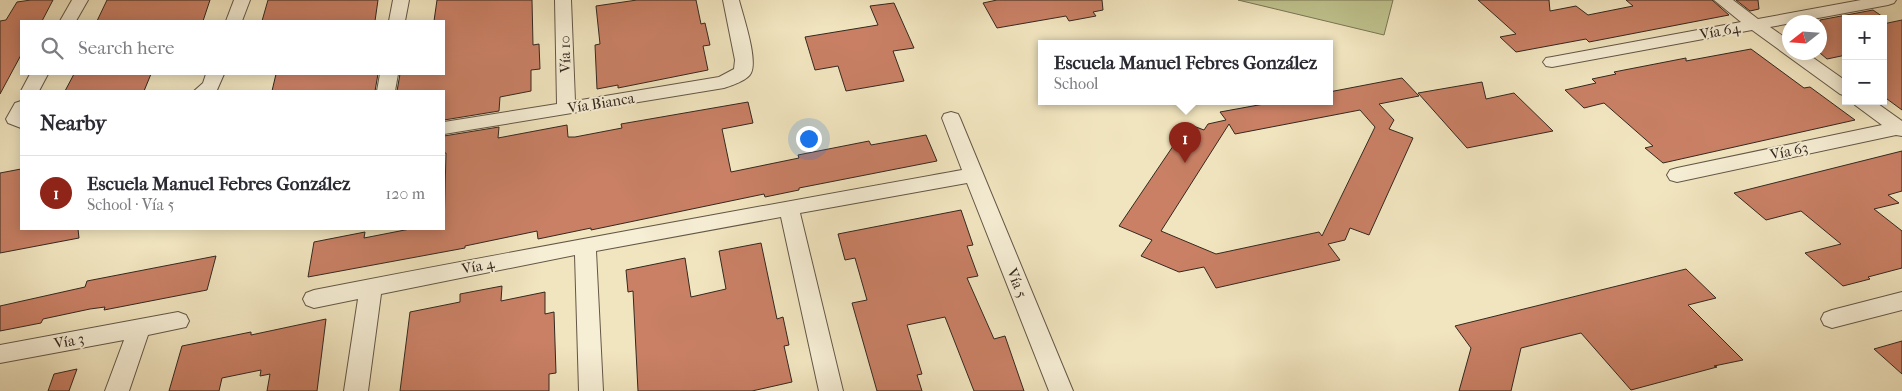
<!DOCTYPE html>
<meta charset="utf-8">
<style>
:root{--surface:#fff;--page:#f7f7f7;--text:#2b2b33;--muted:#7c7c81;--line:#e1e1e2;--accent:#8f2418}
body{margin:0;font-family:"IM FELL French Canon",serif;background:var(--page);color:var(--text)}
.controls{position:absolute;right:15px;top:15px;display:grid;overflow:hidden;border-radius:0px;box-shadow:0 2px 12px #0003}
.controls button{width:45px;height:45px;display:grid;place-items:center;padding:0;border:0;border-bottom:1px solid var(--line);background:var(--surface);color:var(--text);font:25px sans-serif}
.compass{position:absolute;left:1782px;top:15px;width:45px;height:45px;border-radius:50%;background:var(--surface);box-shadow:0 2px 12px #0003;rotate:253deg}
.you{position:absolute;left:808px;top:138px;width:18px;height:18px;margin:-12px;border:4px solid #fff;border-radius:50%;background:#1a73e8;box-shadow:0 0 0 8px #1a73e833}
.badge{display:grid;place-items:center;width:32px;height:32px;border-radius:50%;background:var(--accent);color:#fff;font-size:16px;font-weight:700}
.pin{position:absolute;translate:-50% -41px;filter:drop-shadow(0 1px 2px #0008)}
.pin::after{content:'';position:absolute;top:26px;width:18px;height:15px;background:inherit;clip-path:polygon(0 0,100% 0,50% 100%)}
.popup{position:absolute;left:1038px;top:40px;width:295px;height:65px;box-sizing:border-box;display:grid;place-content:center;border-radius:0px;background:var(--surface);filter:drop-shadow(0 1px 4px #0005);font-size:16px;white-space:nowrap;color:var(--muted)}
.popup b{font-size:19px;color:var(--text)}
.popup::after{content:'';position:absolute;left:50%;top:100%;margin-left:-10px;border:10px solid transparent;border-top-color:var(--surface)}
.list{margin:0;padding:0;list-style:none}
h2{display:flex;justify-content:space-between;align-items:center;height:65px;margin:0;padding:0 20px;font-size:21px}
h2 small{font-size:16px;font-weight:400;color:var(--muted)}
.list li{display:grid;grid-template-columns:32px 1fr auto;gap:15px;align-items:center;box-sizing:border-box;height:75px;padding:0 20px;border-top:1px solid var(--line)}
.list b{display:block;font-size:19px;white-space:nowrap}
.list p{margin:0;font-size:16px;white-space:nowrap;color:var(--muted)}
.list em{font-size:16px;font-style:normal;color:var(--muted)}
.icon{flex:none;width:28px;height:28px;fill:none;stroke:currentColor;stroke-width:2;stroke-linecap:round;stroke-linejoin:round}
.map{position:relative;flex:none;width:1902px;height:391px;overflow:hidden}
.search{position:absolute;background:var(--surface);box-shadow:0 2px 12px #0003;left:20px;top:20px;width:425px;height:55px;display:flex;align-items:center;gap:12px;box-sizing:border-box;padding:0 18px;border-radius:0px;color:var(--muted);font-size:19px}
.panel{position:absolute;background:var(--surface);box-shadow:0 2px 12px #0003;left:20px;top:90px;width:425px;height:140px;border-radius:0px}
.map>svg:first-child{display:block}
.green{fill:#bfc38e;stroke:#7a7656}
.building{fill:#c98065;stroke:#34281f;fill-rule:evenodd}
.lines{fill:none;stroke-linecap:round;stroke-linejoin:round}
.street-casing{stroke:#635747;stroke-width:2}
.street{fill:#f6eed5;fill-rule:evenodd}
.labels{text-anchor:middle;stroke-width:4;stroke-linejoin:round;paint-order:stroke}
.street-label{font-size:15px;fill:#34281f;stroke:#f6eed5}
</style>
<div class="map">
<svg width="1902" height="391" viewBox="0 0 1902 391">
<rect width="100%" height="100%" fill="#f1e5bf"/>
<filter id="stains"><feTurbulence type="fractalNoise" baseFrequency=".004" numOctaves="4"/><feColorMatrix values="0 0 0 0 .2 0 0 0 0 .09 0 0 0 0 .02 0 0 0 .5 -.17"/></filter>
<radialGradient id="worn" r=".72"><stop offset=".6" stop-color="#630" stop-opacity="0"/><stop offset="1" stop-color="#630" stop-opacity=".3"/></radialGradient>
<path class="green" d="M1238,0H1393L1384,35Z"/>
<g class="building">
<path d="M31,0H53L42,21H21V55L0,94V21L6,20L17,2Z"/>
<path d="M107,0H210L203,21H97Z"/>
<path d="M268,0H378L375,21H262Z"/>
<path d="M437,0H532L533,45L539,44L540,69L531,70V91L500,97L499,111L444,120V91H397L400,74H444V21H434Z"/>
<path d="M637,0H696L701,24L705,23L710,45L703,46L708,70L618,88V85L597,89L595,45L600,44L596,6Z"/>
<path d="M997,0H1102L1103,10L1093,12L1096,16L1069,21L1066,16L997,28L983,3Z"/>
<path d="M1478,0H1549L1550,11L1576,6L1588,15L1633,6L1626,0H1712L1729,15L1589,42L1586,39L1516,52L1500,37L1516,34Z"/>
<path d="M1736,0H1758L1759,9L1750,11Z"/>
<path d="M894,3L914,48L893,51L904,81L846,91L838,66L815,70L805,37L878,25L870,6Z"/>
<path d="M1873,10L1886,19H1846V55L1827,59L1820,53V20Z"/>
<path d="M1902,20V110L1883,96V24Z"/>
<path d="M1751,49L1804,88L1810,87L1855,120L1663,163L1645,148L1653,146L1604,103L1584,108L1565,90L1596,83L1592,79L1616,74L1614,72L1686,58V61Z"/>
<path d="M74,74H151L144,91H65Z"/>
<path d="M276,74H378L375,91H272Z"/>
<path d="M1402,78L1419,96L1379,104L1394,120L1389,129L1413,138L1369,235L1350,228L1345,240L1328,244L1340,260L1216,288L1204,267L1179,272L1141,256L1152,240L1119,226L1188,124L1204,130L1208,124L1226,120L1220,112L1275,102H1329V92ZM1360,110L1375,127L1322,236L1319,232L1216,254L1161,231L1229,124L1235,134Z"/>
<path d="M1482,82L1486,99L1514,93L1553,131L1467,148L1418,93Z"/>
<path d="M748,102L753,123L722,129L731,172L799,158L798,155L869,141L871,145L926,135L937,161L799,188V190L765,197L764,194L591,230V228L538,239L537,231L465,246V248L308,277L314,242L365,232L364,238L410,229H444L446,153H444V136L499,127L498,138L567,125L568,137H575L622,128L621,124Z"/>
<path d="M1902,151V191L1888,195L1899,203L1874,209L1902,231V268L1868,277L1870,279L1843,286L1805,253L1841,244L1801,211L1766,220L1734,193Z"/>
<path d="M21,169V229H78L79,238L0,253V173Z"/>
<path d="M961,210L973,245L967,246L978,276L967,278L994,339L1005,336L1024,391H974L945,317L907,325L922,374L917,375L922,391H877L852,303L867,300L855,258L845,260L838,234Z"/>
<path d="M761,243L777,319L783,317L789,345L784,346L792,382L752,391H638L633,291L628,292L626,270L685,258L691,297L726,289L719,251Z"/>
<path d="M216,256L207,290L104,310L105,307L90,309L43,319L41,323L0,331V306L85,287L87,281Z"/>
<path d="M1686,269L1716,298L1688,305L1743,360L1714,366L1717,367L1631,390L1581,333L1521,348L1511,391H1459L1471,348L1455,326Z"/>
<path d="M502,286L501,301L545,292V314L554,312L556,373L549,374V391H400L410,312L460,302V294Z"/>
<path d="M326,319L317,391H267L270,374L260,376L261,370L222,378L219,391H169L182,346L251,332V335Z"/>
<path d="M1902,341V374L1874,349Z"/>
<path d="M77,369L69,391H48L54,374Z"/>
</g>
<g class="lines">
<defs>
<g id="street">
<path d="M72,0H88L76,21H60Z"/>
<path d="M234,0H250L242,21H226Z"/>
<path d="M393,0H409L405,21H389Z"/>
<path d="M555,0H571L575,101L719,77L734,69L735,60L723,0H739C743,16 758,59 751,73C748,80 731,86 724,88L444,134V122L557,104Z"/>
<path d="M1714,0H1733L1758,19L1861,0H1896L1894,3L1888,5L1770,27L1790,41V52H1805L1846,81V96L1840,94L1752,30L1552,67L1546,66L1543,62L1546,58L1552,57L1741,22Z"/>
<path d="M30,74H48L39,91H21Z"/>
<path d="M206,74H224L217,90L194,91L203,83Z"/>
<path d="M380,74H398L395,91H377Z"/>
<path d="M21,101V128L8,123L6,119L15,103Z"/>
<path d="M1852,101H1874L1902,121V136L1896,135L1677,182L1670,180L1667,175L1670,170L1677,168L1882,125L1855,105Z"/>
<path d="M951,112L958,114L960,118L1073,391H1049L967,183L800,213L843,391H819L781,217L596,251L603,391H579L575,255L381,294L368,391H344L358,299L314,308L306,305L303,299L306,293L314,290C529,248 746,209 962,170L942,118L944,114Z"/>
<path d="M1902,292V310L1832,328L1824,325L1821,319L1824,313L1832,310Z"/>
<path d="M178,312L186,315L189,321L186,327L148,335L129,391H105L124,340L0,363V345Z"/>
</g>
</defs>
<use href="#street" class="street-casing"/>
<use href="#street" class="street"/>
</g>
<g class="labels">
<g class="street-label">
<text transform="translate(1720 31) rotate(-10)" y="5">Vía 64</text>
<text transform="translate(565 54) rotate(-91)" y="5">Vía 10</text>
<text transform="translate(601 103) rotate(-9)" y="5">Vía Bianca</text>
<text transform="translate(1789 151) rotate(-12)" y="5">Vía 63</text>
<text transform="translate(478 266) rotate(-11)" y="5">Vía 4</text>
<text transform="translate(1017 283) rotate(68)" y="5">Vía 5</text>
<text transform="translate(69 341) rotate(-10)" y="5">Vía 3</text>
</g>
</g>
<rect width="100%" height="100%" filter="url(#stains)"/>
<rect width="100%" height="100%" fill="url(#worn)"/>
</svg>
<div class="controls">
<button>+</button>
<button>−</button>
</div>
<svg class="compass" viewBox="-18 -18 36 36"><path d="M0-13l5 13h-10z" fill="#e53935"/><path d="M0 13l5-13h-10z" fill="#7c7c81"/></svg>
<div class="you"></div>
<div class="pin badge" style="left:1185px;top:163px">1</div>
<div class="popup"><b>Escuela Manuel Febres González</b>School</div>
<div class="search"><svg class="icon" aria-label="search" viewBox="0 0 24 24"><circle cx="10" cy="10" r="6"/><path d="M15 15l6 6"/></svg>Search here</div>
<section class="panel">
<h2>Nearby<small></small></h2>
<ul class="list">
<li><span class="badge">1</span><div><b>Escuela Manuel Febres González</b><p>School · Vía 5</p></div><em>120 m</em></li>
</ul>
</section>
</div>
